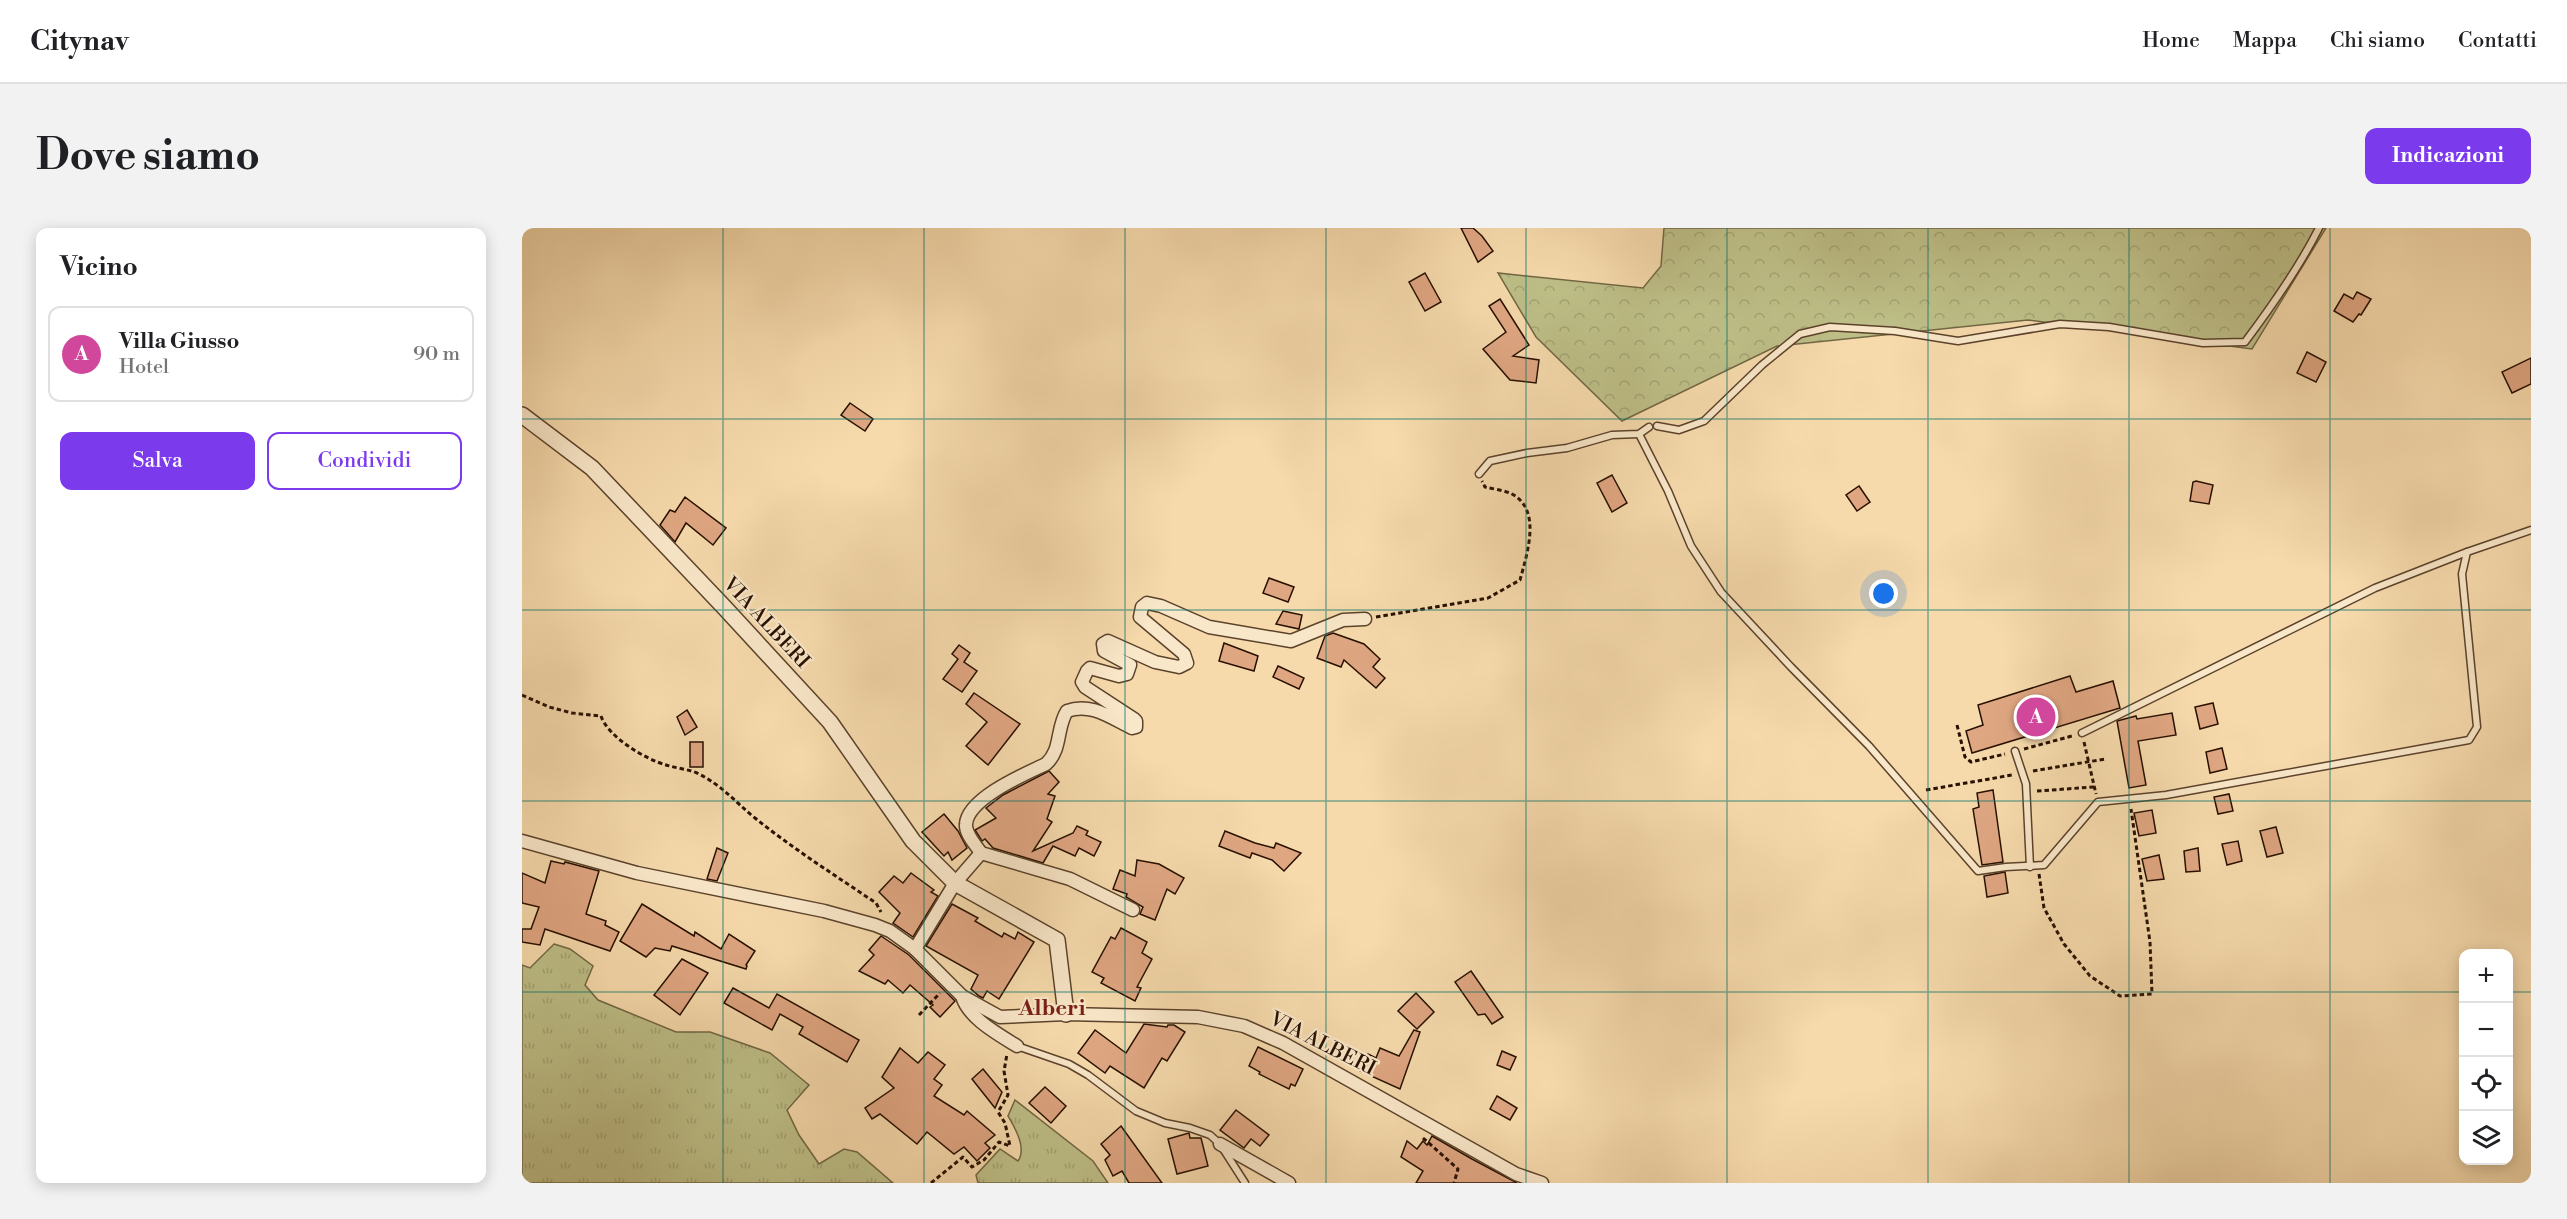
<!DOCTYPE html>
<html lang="it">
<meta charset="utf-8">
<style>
:root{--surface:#fff;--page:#f2f2f2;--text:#202124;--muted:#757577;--line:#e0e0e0;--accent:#7c3aed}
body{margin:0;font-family:"Libre Bodoni",serif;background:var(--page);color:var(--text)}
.controls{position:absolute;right:18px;bottom:18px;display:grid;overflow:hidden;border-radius:12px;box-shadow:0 3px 15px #0003}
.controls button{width:54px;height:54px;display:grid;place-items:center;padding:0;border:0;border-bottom:2px solid var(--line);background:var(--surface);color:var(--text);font:30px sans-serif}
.you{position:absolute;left:1362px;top:366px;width:21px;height:21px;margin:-15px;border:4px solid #fff;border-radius:50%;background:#1a73e8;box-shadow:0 0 0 9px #1a73e833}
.badge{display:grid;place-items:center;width:39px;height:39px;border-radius:50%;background:var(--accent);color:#fff;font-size:20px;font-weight:700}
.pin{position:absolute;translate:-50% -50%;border:3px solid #fff;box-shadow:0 2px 6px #0006}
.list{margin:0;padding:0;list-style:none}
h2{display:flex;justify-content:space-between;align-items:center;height:78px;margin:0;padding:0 24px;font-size:26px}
h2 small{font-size:20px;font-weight:400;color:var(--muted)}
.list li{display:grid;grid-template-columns:39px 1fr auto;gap:18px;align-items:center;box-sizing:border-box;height:96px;margin:0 12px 12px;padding:0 12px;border:2px solid var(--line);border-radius:12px}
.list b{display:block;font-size:22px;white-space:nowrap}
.list p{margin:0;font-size:20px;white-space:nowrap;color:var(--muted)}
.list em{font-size:20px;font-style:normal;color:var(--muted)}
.actions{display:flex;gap:12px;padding:18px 24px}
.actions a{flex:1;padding:14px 0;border:2px solid var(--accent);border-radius:12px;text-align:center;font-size:21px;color:var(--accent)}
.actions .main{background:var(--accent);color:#fff}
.icon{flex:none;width:33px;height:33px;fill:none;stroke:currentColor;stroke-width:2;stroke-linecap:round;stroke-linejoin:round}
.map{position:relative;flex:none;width:2009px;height:955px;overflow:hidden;border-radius:12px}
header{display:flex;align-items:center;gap:36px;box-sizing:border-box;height:84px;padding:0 30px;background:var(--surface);border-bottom:2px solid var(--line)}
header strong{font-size:28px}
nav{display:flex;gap:33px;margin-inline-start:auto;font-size:21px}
.intro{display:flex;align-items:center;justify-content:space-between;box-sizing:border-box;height:144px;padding:0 36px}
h1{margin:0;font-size:42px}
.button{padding:15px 27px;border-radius:12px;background:var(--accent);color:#fff;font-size:21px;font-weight:700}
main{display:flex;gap:36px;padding:0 36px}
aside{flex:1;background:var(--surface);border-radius:12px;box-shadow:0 3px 15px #0003}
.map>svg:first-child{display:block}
.grass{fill:url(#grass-tufts);stroke:#726844;stroke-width:1.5}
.forest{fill:url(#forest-crowns);stroke:#726844;stroke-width:1.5}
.building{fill:#dfa682;stroke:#271000;stroke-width:1.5}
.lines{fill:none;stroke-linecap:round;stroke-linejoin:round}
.service-casing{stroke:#5b422b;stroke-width:9}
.minor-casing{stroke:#5b422b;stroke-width:15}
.tertiary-casing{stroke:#5b422b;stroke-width:18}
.path{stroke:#271000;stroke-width:3;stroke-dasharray:4.5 3;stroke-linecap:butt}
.service{stroke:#f9e7c9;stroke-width:6}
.minor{stroke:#f9e7c9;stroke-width:12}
.tertiary{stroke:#f9e7c9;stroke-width:15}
.grid{fill:none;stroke:#0f766e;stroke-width:1.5;stroke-opacity:0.55}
.labels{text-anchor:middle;stroke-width:4.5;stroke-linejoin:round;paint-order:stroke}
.street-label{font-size:20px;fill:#271000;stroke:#f9e7c9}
.quarter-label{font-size:22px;font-weight:bold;fill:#7a1f14;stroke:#f9e7c9}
</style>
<header>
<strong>Citynav</strong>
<nav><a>Home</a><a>Mappa</a><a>Chi siamo</a><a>Contatti</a></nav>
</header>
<div class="intro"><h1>Dove siamo</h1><a class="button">Indicazioni</a></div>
<main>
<aside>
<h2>Vicino<small></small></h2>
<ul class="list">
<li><span class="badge" style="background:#d1479c">A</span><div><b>Villa Giusso</b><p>Hotel</p></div><em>90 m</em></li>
</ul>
<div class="actions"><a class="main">Salva</a><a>Condividi</a></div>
</aside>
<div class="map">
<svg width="2009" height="955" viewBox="0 0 2009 955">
<defs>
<pattern id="grass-tufts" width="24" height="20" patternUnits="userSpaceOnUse" patternTransform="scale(1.5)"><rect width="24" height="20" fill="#bebf88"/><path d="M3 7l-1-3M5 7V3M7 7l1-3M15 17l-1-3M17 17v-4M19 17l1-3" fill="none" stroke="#a3a374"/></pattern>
<pattern id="forest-crowns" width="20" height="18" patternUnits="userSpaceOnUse" patternTransform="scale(1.5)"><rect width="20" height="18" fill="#bebf88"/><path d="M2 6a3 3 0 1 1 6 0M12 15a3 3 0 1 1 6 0" fill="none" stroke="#a3a374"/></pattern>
</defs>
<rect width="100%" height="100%" fill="#f6daac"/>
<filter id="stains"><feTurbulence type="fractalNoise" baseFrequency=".00333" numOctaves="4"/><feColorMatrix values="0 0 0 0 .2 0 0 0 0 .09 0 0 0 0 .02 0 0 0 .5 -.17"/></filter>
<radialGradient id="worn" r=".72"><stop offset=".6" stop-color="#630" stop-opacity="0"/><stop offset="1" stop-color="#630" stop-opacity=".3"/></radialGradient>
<g class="grass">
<path d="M32,716L48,721L71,738L63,757L76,772L154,804H188L248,825L287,857L265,882L277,907L297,936L322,921L335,924L371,955H0V737L8,740Z"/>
<path d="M493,872L571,933L586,955H456L454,947L478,921L496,933C505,920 493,900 486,888Z"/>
</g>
<path class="forest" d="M1142,0H1804L1730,121L1506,92L1255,118L1100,193L1014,109L976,45L1121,60L1139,38Z"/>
<g class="building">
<path d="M939,0H951L960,8L971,23L956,34Z"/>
<path d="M903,45L919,74L903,83L887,54Z"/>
<path d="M1835,64L1849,71L1839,87L1837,86L1831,94L1812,83L1822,66L1831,71Z"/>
<path d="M978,71L1007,117L991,128L1017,132L1014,155L988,152L961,121L984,104L967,78Z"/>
<path d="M1785,124L1804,134L1794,154L1775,145Z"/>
<path d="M2009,130V156L1990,165L1980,144Z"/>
<path d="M328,175L351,191L343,203L319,187Z"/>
<path d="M1090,247L1105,275L1090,284L1075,255Z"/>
<path d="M1674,253L1691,257L1687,276L1668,273L1671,254Z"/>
<path d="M1337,258L1348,274L1335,283L1324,267Z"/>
<path d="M163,269L204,300L191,317L164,295L153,314L138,297L148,282L153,284Z"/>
<path d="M747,350L772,359L766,374L741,365Z"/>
<path d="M761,383L780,387L777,401L754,396Z"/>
<path d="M811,405L842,416L858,431L851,439L863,450L854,460L822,432L819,439L795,430L803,408Z"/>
<path d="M702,415L736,428L732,443L697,433Z"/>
<path d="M437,417L448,425L442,434L455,443L440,464L421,451L436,431L430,426Z"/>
<path d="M756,438L782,450L777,461L751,449Z"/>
<path d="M1548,448L1554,464L1591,453L1598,480L1450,525L1444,503L1461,497L1456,477Z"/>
<path d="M452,465L498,496L466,537L444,518L465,494L444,476Z"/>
<path d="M1691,475L1696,496L1678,501L1673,479Z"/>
<path d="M165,482L175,499L163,507L155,489Z"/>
<path d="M1650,485L1654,507L1616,513L1624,557L1607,560L1595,493L1614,488L1615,491Z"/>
<rect x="168" y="514" width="13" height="25"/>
<path d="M1700,520L1705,541L1688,545L1684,524Z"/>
<path d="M527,543L537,554L526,566L533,568L525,591L530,594L511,623L551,605L555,598L566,603L564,607L579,614L572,628L557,620L553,628L531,618L521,635L471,620L463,611L460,613L453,602L474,590L464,580L481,567Z"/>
<path d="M1471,562L1481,634L1460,637L1451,581L1457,579L1455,565Z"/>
<path d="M1707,566L1711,583L1696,586L1692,569Z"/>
<path d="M1630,582L1634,605L1617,608L1612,585Z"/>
<path d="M422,586L436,603L445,620L430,632L426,624L422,628L400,604Z"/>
<path d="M1754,599L1761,625L1745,629L1738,603Z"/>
<path d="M703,603L733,615L752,620L754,615L779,625L762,643L750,632L730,625L728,630L697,618Z"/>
<path d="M1716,613L1720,633L1705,637L1700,616Z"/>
<path d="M195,620L206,625L195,653L185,651Z"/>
<path d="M1676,620L1678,643L1664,644L1662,623Z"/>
<path d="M1637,627L1642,651L1625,653L1620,631Z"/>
<path d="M615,632L637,636L662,650L653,666L645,661L633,692L618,686L621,679L604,669L605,666L591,661L598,642L613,648Z"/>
<path d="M29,633L42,636L43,634L77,643L64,686L84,693L83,697L97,704L88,723L23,701L18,717L0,714V701H9L17,679L0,675V645L23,655Z"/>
<path d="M1483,644L1486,665L1465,669L1462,648Z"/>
<path d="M389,645L412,662L409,664L416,668L391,709L371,695L378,685L357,664L372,648L381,655Z"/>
<path d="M120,676L172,708L173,704L199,721L207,706L233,723L224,737L225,738L224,741L150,718L148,723L133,720L124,729L98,713Z"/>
<path d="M430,676L456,690L453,693L480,709L482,705L493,711L496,704L512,714L477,771L465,763L461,770L457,768L449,761L456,747L404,718Z"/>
<path d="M599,700L625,714L620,725L630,731L615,759L619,760L613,773L579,755L582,750L570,744L589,709L593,711Z"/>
<path d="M359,708L387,727L433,773L418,789L408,779L411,777L388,757L381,765L366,752L363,756L337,743L352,727L347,722Z"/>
<path d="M160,731L186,745L158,787L132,767Z"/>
<path d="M949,743L981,789L970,796L963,786L956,787L933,754Z"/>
<path d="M211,760L247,780L255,766L337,812L325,834L277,806L281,799L258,786L250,802L202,775Z"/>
<path d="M894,765L912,784L895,801L876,783Z"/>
<path d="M622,796L645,799L646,797H652L663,804L645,833L640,830L622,860L588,838L583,845L556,825L573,802L604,825Z"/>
<path d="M892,802L898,804L878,861L838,843L846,826L854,830L858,820L877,828Z"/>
<path d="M736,819L781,841L773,858L769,856L767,861L737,846L738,844L727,838Z"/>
<path d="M378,820L396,835L406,824L423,837L412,851L420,857L412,868L442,887L445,883L473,907L463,915L468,920L455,933L442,919L432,926L405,904L395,916L358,886L350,891L343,880L372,860L360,849Z"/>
<path d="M980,823L994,829L988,842L975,837Z"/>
<path d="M461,841L480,864L473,880L450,851Z"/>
<path d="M523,859L544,878L529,895L507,875Z"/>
<path d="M975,868L995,880L988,892L968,881Z"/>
<path d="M714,882L747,907L738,918L729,911L722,920L698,902Z"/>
<path d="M599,898L640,955H607L600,943L591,948L583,932L588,927L579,916Z"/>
<path d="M667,905L668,910H679L686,938L655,946L646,911Z"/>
<path d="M910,908L950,931L995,955H894L901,943L879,929L885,913L895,921L901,913L905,917Z"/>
</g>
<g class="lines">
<defs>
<g id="service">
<path d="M1135,198L1157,202L1182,193L1240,137L1278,106L1308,99L1373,103L1436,113L1538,96L1587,99L1681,115L1723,114C1750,78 1777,40 1797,0"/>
<path d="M1117,206L1146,263L1169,318L1199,364L1269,439L1347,518L1456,643L1484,639L1522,637L1576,574L1644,567L1947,512L1955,499L1940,346L1945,324L2009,302"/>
<path d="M957,246L968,233L1005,225L1045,220L1090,207L1117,206L1127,199"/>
<path d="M1560,505L1853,360L1945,324"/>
<path d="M1493,523L1504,556L1508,639"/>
<path d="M495,818L547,836L566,847L614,883L643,895L668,900L688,907L698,916L723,955"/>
</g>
<g id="minor">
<path d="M0,613L115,645L302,683L353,697L368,703L393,721L440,768C446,790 476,806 495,818"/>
<path d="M459,625C454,617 443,606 444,596C446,570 503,546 524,536C540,522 534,500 545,483C569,474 589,490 610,500L614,499V493L612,491L563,459L560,454L565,443L568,440L597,448L605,446L608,437L582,423L581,416L586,413L633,434L657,439L665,435L662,426L618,389L620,379L625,375L639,378L687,399L769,413L821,392L843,391"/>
<path d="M393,721L433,655L459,625L548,651L611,682"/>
<path d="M440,768L478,789L544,786L676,789L722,798L761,815L994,946L1020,955"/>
<path d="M698,916L767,955"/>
</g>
<path id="tertiary" d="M0,187L70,240L202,379L308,494L391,613L433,655L535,712L544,786"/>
</defs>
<use href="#service" class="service-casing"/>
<use href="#minor" class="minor-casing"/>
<use href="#tertiary" class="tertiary-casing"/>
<g class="path">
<path d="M854,389L966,370L998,352C1005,326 1020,282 990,266C982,262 971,261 963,259L960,253"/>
<path d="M0,467L27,479L50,485L79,488C86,509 123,531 144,537C154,540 165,541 175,545C201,558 212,573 233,590C270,620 314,648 354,675L359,684"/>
<path d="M1435,497L1443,529L1449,534L1483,526"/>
<path d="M1562,514L1574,566"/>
<path d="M1502,521L1550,508"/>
<path d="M1511,543L1583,531"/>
<path d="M1404,562L1490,547"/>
<path d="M1515,563L1572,559"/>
<path d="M1517,646L1522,680L1542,716L1568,748L1598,768L1630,766L1628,714L1609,581"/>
<path d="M397,787L418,765"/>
<path d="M901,910L936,941L932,955"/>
<path d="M409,955L441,929L450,939L462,932L477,914L488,918L483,895L476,884L486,867L482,843L485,826"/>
</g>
<use href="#service" class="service"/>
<use href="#minor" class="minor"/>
<use href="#tertiary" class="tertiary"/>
</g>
<path class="grid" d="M201,0V955M402,0V955M603,0V955M804,0V955M1004,0V955M1205,0V955M1406,0V955M1607,0V955M1808,0V955M0,191H2009M0,382H2009M0,573H2009M0,764H1942M1986,764H2009"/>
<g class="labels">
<g class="street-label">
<text transform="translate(245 394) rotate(47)" y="7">VIA ALBERI</text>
<text transform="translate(801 815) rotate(27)" y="7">VIA ALBERI</text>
</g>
<g class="quarter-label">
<text x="530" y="787">Alberi</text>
</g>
</g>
<rect width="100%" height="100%" filter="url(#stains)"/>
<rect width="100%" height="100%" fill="url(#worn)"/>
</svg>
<div class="controls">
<button>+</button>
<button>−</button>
<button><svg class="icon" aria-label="locate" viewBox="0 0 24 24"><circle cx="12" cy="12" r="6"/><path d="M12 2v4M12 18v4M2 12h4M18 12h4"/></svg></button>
<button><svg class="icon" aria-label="layers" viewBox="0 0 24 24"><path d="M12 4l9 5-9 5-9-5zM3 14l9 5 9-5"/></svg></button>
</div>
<div class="you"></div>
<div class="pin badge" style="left:1514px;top:489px;background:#d1479c">A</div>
</div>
</main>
